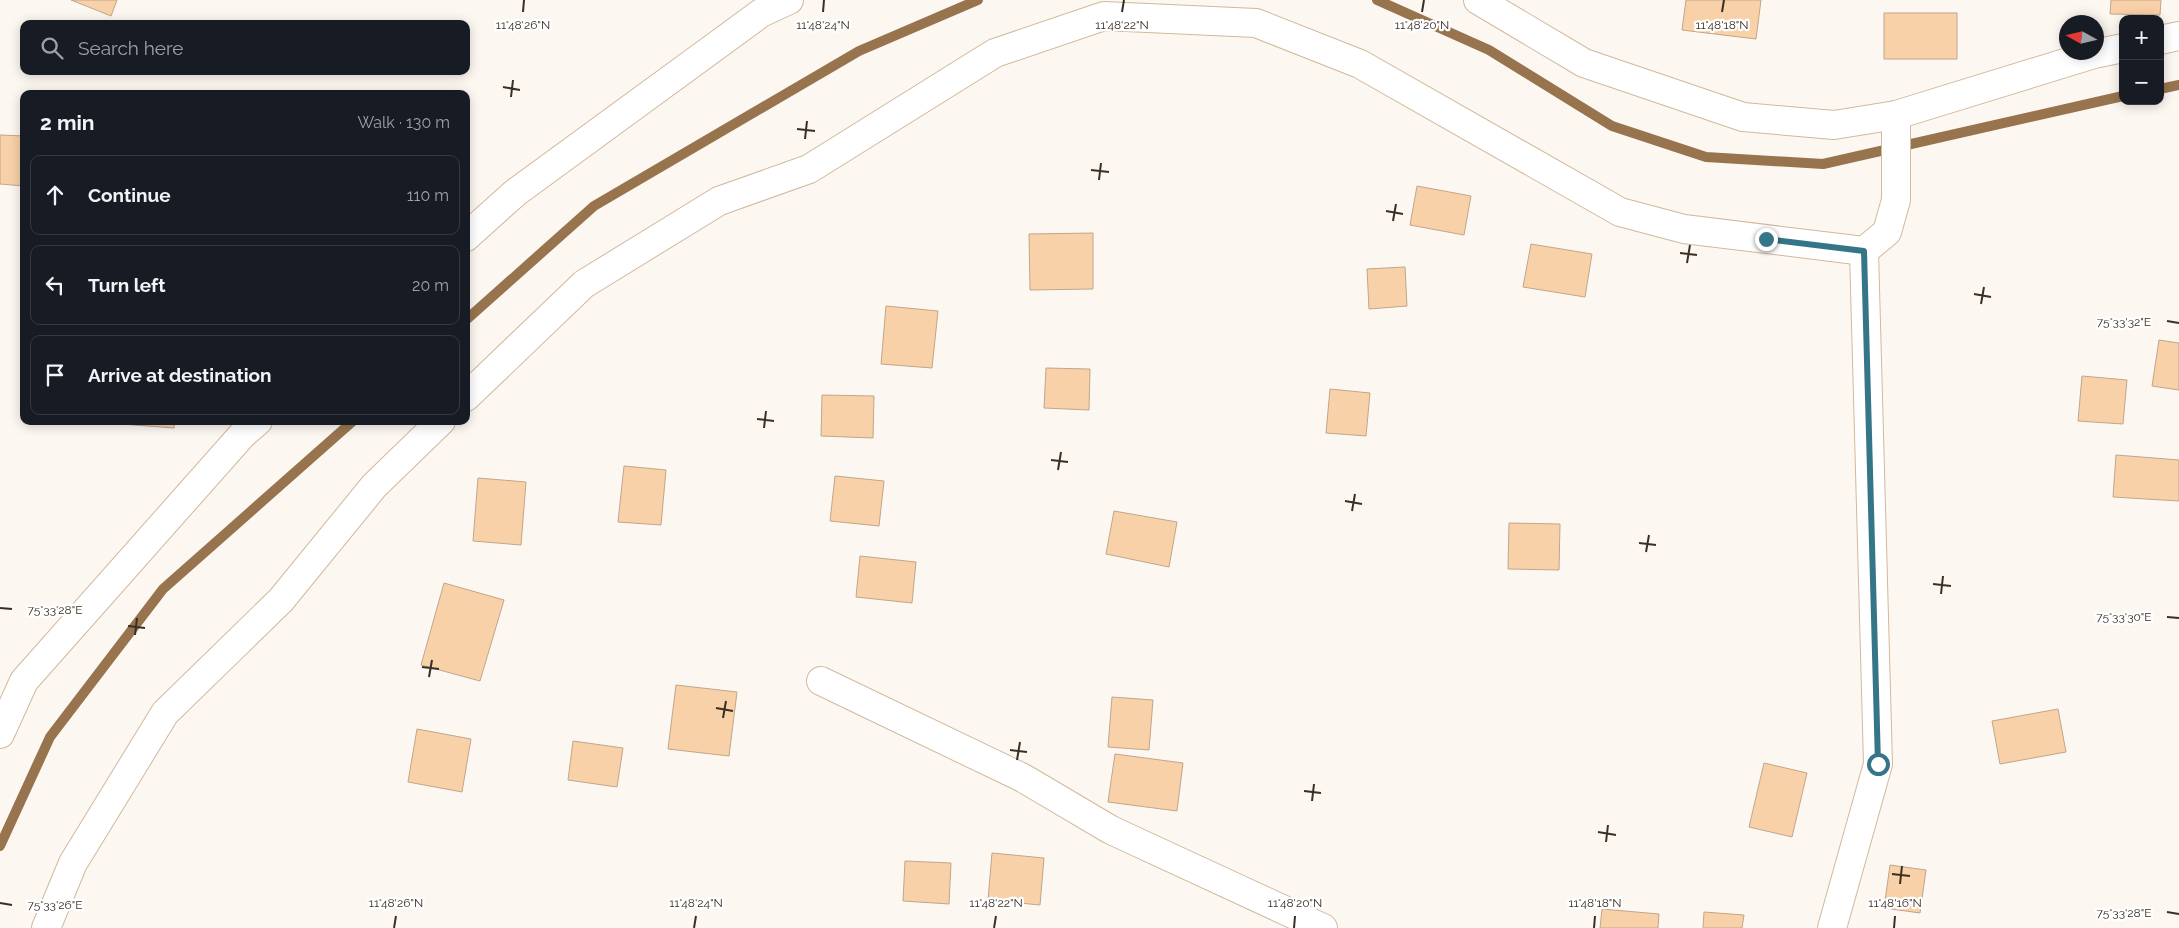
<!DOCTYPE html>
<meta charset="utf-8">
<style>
:root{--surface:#171b24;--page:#20242c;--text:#f1f3f6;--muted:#9ea1a6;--line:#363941}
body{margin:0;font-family:Raleway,sans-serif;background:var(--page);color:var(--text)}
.controls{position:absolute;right:15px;top:15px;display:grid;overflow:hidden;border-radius:10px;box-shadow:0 2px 12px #0003}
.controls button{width:45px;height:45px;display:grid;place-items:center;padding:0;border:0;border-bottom:1px solid var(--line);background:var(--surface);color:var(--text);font:25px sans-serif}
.compass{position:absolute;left:2059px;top:15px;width:45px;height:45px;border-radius:50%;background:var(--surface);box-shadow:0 2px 12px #0003;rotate:278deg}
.stop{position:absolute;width:15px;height:15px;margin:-11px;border:4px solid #347688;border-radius:50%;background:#fff}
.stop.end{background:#347688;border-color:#fff;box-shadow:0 1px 5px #0008}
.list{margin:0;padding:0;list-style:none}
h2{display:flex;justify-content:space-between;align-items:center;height:65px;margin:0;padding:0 20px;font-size:21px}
h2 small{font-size:16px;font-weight:400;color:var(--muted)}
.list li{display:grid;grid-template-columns:32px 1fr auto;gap:15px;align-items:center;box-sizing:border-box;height:80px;margin:0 10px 10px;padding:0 10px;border:1px solid var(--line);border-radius:10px}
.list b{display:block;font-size:19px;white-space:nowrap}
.list em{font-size:16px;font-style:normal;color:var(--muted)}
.icon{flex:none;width:28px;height:28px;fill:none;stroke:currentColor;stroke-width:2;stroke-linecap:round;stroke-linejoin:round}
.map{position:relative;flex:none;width:2179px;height:928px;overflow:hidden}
.search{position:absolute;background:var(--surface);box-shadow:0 2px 12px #0003;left:20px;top:20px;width:450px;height:55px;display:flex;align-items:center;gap:12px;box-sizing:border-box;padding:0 18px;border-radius:10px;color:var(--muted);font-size:19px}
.panel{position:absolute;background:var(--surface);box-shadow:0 2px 12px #0003;left:20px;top:90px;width:450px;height:335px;border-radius:10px}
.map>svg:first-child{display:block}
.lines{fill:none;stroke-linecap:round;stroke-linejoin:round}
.stream{stroke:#97744d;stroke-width:10}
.building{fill:#f8d1a8;stroke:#c0a68b}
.minor-casing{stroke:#d2b89c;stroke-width:30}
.minor{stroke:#fff;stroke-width:28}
.route{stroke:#347688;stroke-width:6}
.ticks{fill:none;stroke:#392f24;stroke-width:2}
.ticks-label{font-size:12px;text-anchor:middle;fill:#392f24;stroke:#fff;stroke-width:4.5;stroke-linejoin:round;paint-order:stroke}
</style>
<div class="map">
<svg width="2179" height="928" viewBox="0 0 2179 928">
<rect width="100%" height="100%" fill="#fdf7f2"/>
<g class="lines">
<g class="stream">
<path d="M1377,0L1489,50L1612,126L1706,157L1823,164L2123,96"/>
<path d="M2160,89L2179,85"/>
<path d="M466,320L594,206L859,51L978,0"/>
<path d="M0,846L50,737L163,589L353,421"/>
</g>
</g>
<g class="building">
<path d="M71,0H117L111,16Z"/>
<path d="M1686,0H1761L1756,39L1682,30Z"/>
<path d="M2111,0H2161L2160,15L2110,14Z"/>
<rect x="1884" y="13" width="73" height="46"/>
<path d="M0,135L24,136V186L0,184Z"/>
<path d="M1417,186L1471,196L1464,235L1410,225Z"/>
<path d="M1093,233V289L1030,290L1029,234Z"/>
<path d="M1531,244L1592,254L1585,297L1523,287Z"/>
<path d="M1405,267L1407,306L1369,309L1367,269Z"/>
<path d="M886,306L938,311L932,368L881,364Z"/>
<path d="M2159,340L2179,343V390L2152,386Z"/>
<path d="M1046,368L1090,369L1089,410L1044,408Z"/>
<path d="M2082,376L2127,380L2123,424L2078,421Z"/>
<path d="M1330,389L1370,393L1366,436L1326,433Z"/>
<path d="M822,395L874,396L873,438L821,436Z"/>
<path d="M122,421H175L174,428L121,424Z"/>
<path d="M2116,455L2179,460V501L2113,497Z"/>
<path d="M624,466L666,470L661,525L618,522Z"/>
<path d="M835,476L884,481L879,526L830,521Z"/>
<path d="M478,478L526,482L521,545L473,541Z"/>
<path d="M1114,511L1177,522L1169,567L1106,554Z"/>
<path d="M1509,523L1560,524L1559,570L1508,569Z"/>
<path d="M860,556L916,562L912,603L856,597Z"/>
<path d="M444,583L504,600L480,681L421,665Z"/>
<path d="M676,685L737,692L729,756L668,749Z"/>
<path d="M1112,697L1153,700L1149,750L1108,747Z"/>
<path d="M2058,709L2066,752L2000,764L1992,721Z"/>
<path d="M417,729L471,739L462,792L408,782Z"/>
<path d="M573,741L623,748L617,787L568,780Z"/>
<path d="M1115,754L1183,763L1177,811L1108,802Z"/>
<path d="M1764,763L1807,773L1792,837L1749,827Z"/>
<path d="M992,853L1044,858L1040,905L988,900Z"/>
<path d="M905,861L951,863L949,904L903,901Z"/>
<path d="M1890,865L1926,870L1920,913L1884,908Z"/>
<path d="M1602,909L1659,914L1658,928H1600Z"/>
<path d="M1704,912L1744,915L1742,928H1703Z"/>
</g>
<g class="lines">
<defs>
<g id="minor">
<path d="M1478,0L1584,63L1743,117L1834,125L1896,115L2094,54L2123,48"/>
<path d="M2160,40L2179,36"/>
<path d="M466,237L515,193L761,13L789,0"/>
<path d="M466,397L584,284L719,201L809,169L995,53L1104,16L1256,23L1360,64L1620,212L1684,229L1864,251L1887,232L1896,200V115"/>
<path d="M821,681L1023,778L1111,830L1323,928"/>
<path d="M0,734L24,681L242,435L258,421"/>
<path d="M46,928L73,863L165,713L281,600L374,486L441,421"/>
<path d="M1832,928L1878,764L1864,251"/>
</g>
</defs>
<use href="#minor" class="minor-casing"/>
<use href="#minor" class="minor"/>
</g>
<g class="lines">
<path class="route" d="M1766,239L1864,251L1878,764"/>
</g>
<path class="ticks" d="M523,12L524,0M823,12L824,0M1122,12L1124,0M1422,12L1424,0M1722,12L1724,0M503,87L520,90M511,97L513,80M797,129L815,131M805,139L807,121M1091,170L1109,172M1099,180L1101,163M1386,211L1403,214M1393,221L1396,204M1680,253L1697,255M1687,263L1690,245M1974,294L1991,297M1981,304L1984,287M2167,321L2179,323M757,419L774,421M764,428L766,411M1051,460L1068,462M1058,470L1061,452M1345,501L1362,504M1352,511L1355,494M1639,543L1656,545M1646,552L1649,535M1933,584L1951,586M1941,594L1943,576M0,608L12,609M2167,617L2179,618M128,626L145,628M135,635L137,618M422,667L439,669M429,677L432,660M716,708L733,711M723,718L726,701M1010,750L1027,752M1017,760L1020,742M1304,791L1321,793M1312,801L1314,784M1598,832L1616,835M1606,842L1608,825M1892,874L1910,876M1900,884L1902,866M0,903L12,905M2167,912L2179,914M394,928L396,916M694,928L696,916M994,928L996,916M1294,928L1295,916M1594,928L1595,916M1894,928L1895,916"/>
<g class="ticks-label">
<text x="523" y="29">11°48'26"N</text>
<text x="823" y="29">11°48'24"N</text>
<text x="1122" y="29">11°48'22"N</text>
<text x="1422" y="29">11°48'20"N</text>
<text x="1722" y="29">11°48'18"N</text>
<text x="2124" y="326">75°33'32"E</text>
<text x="55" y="614">75°33'28"E</text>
<text x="2124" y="621">75°33'30"E</text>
<text x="396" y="907">11°48'26"N</text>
<text x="696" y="907">11°48'24"N</text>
<text x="996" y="907">11°48'22"N</text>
<text x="1295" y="907">11°48'20"N</text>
<text x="1595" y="907">11°48'18"N</text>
<text x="1895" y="907">11°48'16"N</text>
<text x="55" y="909">75°33'26"E</text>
<text x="2124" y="917">75°33'28"E</text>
</g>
</svg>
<div class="controls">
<button>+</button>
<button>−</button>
</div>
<svg class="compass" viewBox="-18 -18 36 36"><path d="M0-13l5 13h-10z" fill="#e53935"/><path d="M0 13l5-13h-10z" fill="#9ea1a6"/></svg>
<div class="stop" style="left:1878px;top:764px"></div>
<div class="stop end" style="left:1766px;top:239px"></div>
<div class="search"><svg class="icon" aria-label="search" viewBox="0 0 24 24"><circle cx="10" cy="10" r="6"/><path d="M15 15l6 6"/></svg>Search here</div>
<section class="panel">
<h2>2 min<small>Walk · 130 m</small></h2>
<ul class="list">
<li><svg class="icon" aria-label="ahead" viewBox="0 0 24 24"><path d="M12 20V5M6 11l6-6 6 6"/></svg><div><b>Continue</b></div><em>110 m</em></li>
<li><svg class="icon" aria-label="left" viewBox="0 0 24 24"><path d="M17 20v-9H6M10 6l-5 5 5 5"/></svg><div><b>Turn left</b></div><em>20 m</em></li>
<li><svg class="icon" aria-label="arrive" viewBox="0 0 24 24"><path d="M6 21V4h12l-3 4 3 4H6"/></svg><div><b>Arrive at destination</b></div></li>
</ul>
</section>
</div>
